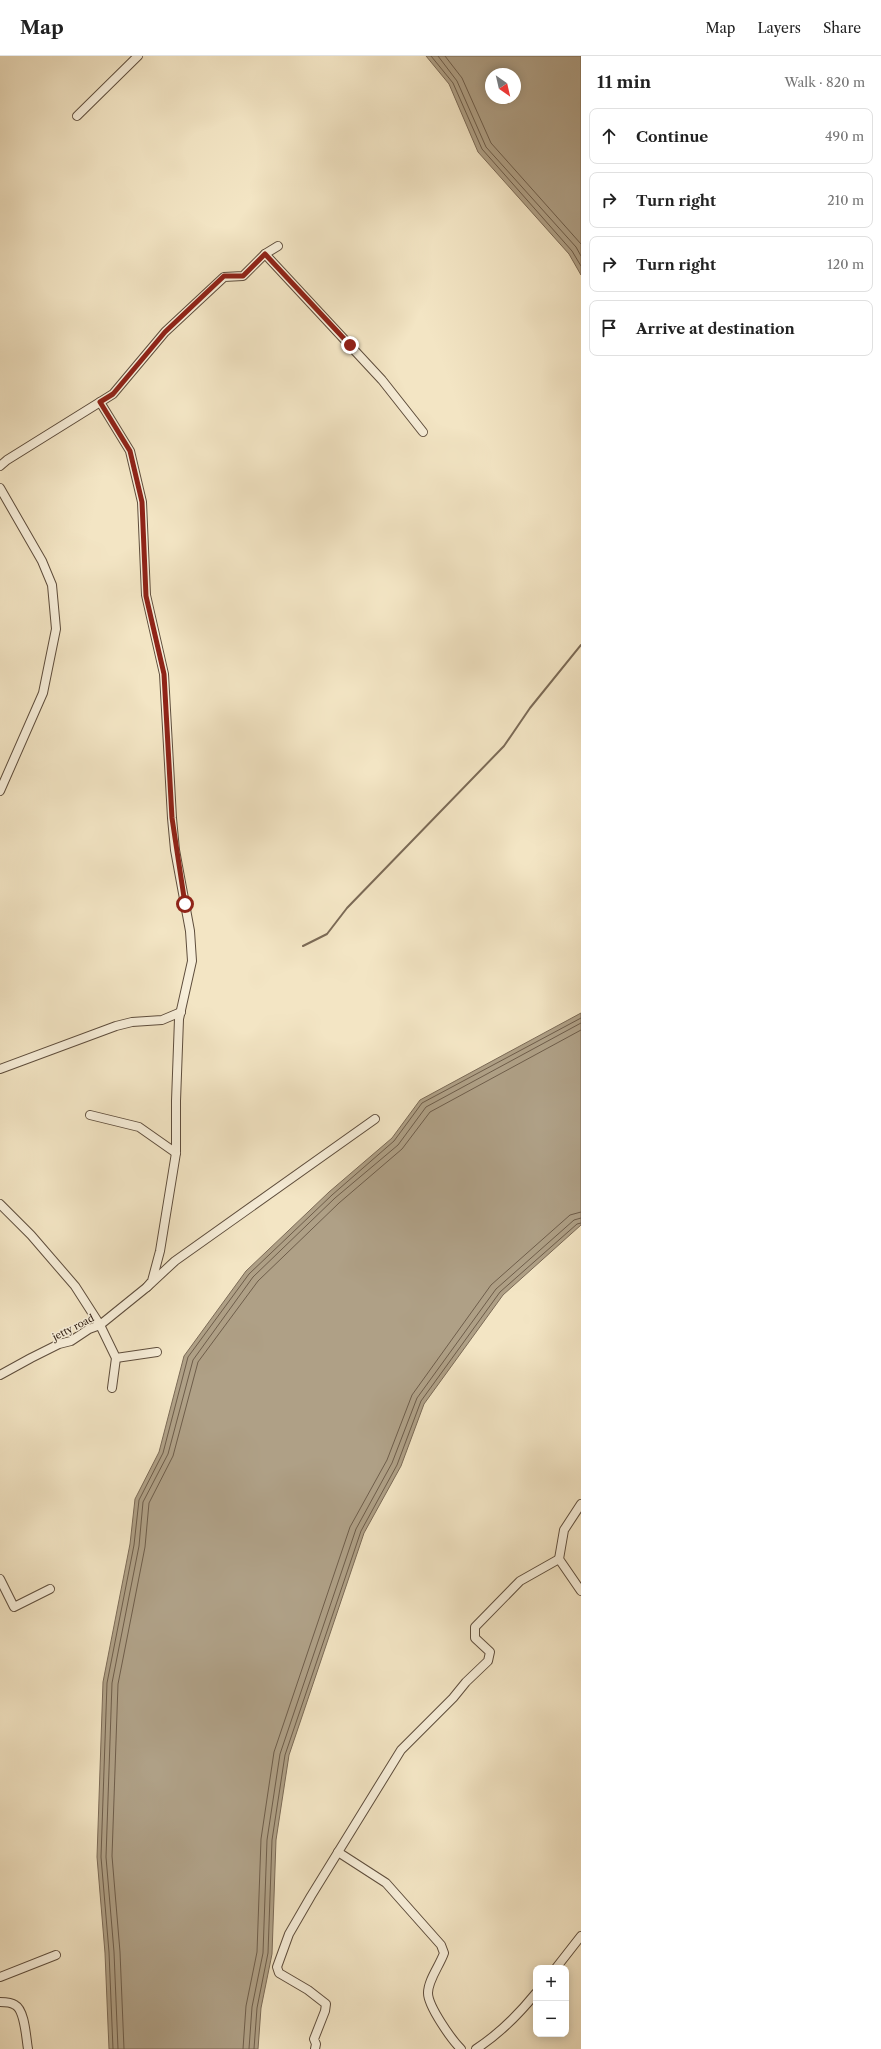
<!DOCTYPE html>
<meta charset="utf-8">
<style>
:root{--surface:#fff;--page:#f2f2f2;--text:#222;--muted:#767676;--line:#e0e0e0}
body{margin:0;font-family:"Libre Caslon Text",serif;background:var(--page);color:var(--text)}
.controls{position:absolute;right:12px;bottom:12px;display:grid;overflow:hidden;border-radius:8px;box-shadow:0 2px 10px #0003}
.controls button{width:36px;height:36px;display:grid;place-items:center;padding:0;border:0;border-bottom:1px solid var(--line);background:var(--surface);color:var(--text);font:20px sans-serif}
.compass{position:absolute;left:485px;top:12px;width:36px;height:36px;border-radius:50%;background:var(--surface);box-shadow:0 2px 10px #0003;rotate:146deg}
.stop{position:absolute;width:12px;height:12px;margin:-9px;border:3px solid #8f2418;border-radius:50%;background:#fff}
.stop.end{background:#8f2418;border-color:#fff;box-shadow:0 1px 4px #0008}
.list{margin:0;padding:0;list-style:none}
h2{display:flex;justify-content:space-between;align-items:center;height:52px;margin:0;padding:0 16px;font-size:17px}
h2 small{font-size:13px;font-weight:400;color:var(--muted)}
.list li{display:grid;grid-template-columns:26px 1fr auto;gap:12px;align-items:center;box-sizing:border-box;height:56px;margin:0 8px 8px;padding:0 8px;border:1px solid var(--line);border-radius:8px}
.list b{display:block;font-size:15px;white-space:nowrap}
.list em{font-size:13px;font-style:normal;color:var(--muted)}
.icon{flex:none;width:22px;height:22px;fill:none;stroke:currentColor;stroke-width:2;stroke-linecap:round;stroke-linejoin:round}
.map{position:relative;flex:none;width:581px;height:1993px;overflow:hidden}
header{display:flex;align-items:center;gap:24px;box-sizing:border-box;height:56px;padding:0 20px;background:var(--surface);border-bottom:1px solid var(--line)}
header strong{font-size:19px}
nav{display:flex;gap:22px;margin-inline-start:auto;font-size:14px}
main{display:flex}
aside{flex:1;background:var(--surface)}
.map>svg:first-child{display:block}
.water{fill:#afa086;stroke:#7b6a56;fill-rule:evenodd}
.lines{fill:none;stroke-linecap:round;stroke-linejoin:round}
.shore{stroke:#6e5d4a;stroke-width:1}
.stream{stroke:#7b6a56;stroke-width:2}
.street-casing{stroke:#5e4d3c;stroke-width:10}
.street{stroke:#f7eed9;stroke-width:8}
.route{stroke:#8f2418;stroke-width:5}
.labels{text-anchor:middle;stroke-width:3;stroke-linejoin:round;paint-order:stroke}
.street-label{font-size:10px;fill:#2c1a0f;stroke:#f7eed9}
</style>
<header>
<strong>Map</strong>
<nav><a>Map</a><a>Layers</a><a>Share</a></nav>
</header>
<main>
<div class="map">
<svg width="581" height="1993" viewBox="0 0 581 1993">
<rect width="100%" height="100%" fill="#f3e5c4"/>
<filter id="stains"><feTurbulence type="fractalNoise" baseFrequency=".005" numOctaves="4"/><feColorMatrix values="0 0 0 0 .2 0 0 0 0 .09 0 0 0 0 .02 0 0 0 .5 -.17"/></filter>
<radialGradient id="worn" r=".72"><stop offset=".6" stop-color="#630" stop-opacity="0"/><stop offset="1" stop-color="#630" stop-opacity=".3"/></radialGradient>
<g class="water">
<path d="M426,0H581V219L569,198L478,96L449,28ZM491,18H515V42H491Z"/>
<path d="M581,957V1169L503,1239L424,1348L401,1410L364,1477L289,1699L276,1784L272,1898L261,1952L258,1993H109L105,1897L97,1801L103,1626L130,1488L135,1443L159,1396L184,1300L246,1215L329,1136L392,1082L420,1044Z"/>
</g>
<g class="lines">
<g class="shore">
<path d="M431,0L453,27L482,93L572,195L581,210"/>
<path d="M438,0L457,25L486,91L576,191L581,200"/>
<path d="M445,0L462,22L491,87L581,188"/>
<path d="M113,1993L109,1896L101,1801L107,1627L134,1489L139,1444L163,1397L188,1301L249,1218L332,1139L394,1085L422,1047L581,962"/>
<path d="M118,1993L114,1896L106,1801L112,1627L139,1490L143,1446L168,1398L193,1304L253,1221L335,1142L398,1089L426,1051L581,967"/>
<path d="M124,1993L120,1896L112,1800L118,1628L145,1491L149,1447L173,1400L198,1306L258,1225L339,1147L402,1093L430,1056L581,974"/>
<path d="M243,1993L246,1950L257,1896L261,1783L274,1696L350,1471L387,1404L412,1339L491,1229L570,1159L581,1156"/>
<path d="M249,1993L252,1951L263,1897L267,1784L280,1698L356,1473L392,1407L417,1342L496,1233L574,1164L581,1162"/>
<path d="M254,1993L257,1952L268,1897L272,1784L285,1699L361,1475L397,1409L421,1345L500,1236L577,1168L581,1167"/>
</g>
<path class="stream" d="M303,890L327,878L347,852L504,690L530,652L581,589"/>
<defs>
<g id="street">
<path d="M77,60L138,0"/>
<path d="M265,198L382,324L423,376"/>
<path d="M100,346L130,395L142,446L146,539L164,618L172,762L175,794L190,875L192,905L179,963L176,1045V1097L160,1195L152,1225L147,1231"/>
<path d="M0,410L7,404L113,338L165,276L224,221L243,220L265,198L278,190"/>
<path d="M0,432L42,505L52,529L56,573L43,637L0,735"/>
<path d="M0,1013L116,970L132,966L162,964L181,956"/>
<path d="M90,1059L139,1071L176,1097"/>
<path d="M0,1148L31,1179L75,1230L100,1269L116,1302L112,1332"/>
<path d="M116,1302L157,1296"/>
<path d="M0,1319L31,1302L59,1288L71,1285L89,1273L100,1269L147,1231L175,1205L375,1063"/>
<path d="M581,1448L564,1474L559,1503L581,1535"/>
<path d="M0,1523L14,1551L50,1533"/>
<path d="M338,1796L386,1827L441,1889L444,1897C440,1909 428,1924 428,1937C428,1950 451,1983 461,1993"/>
<path d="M556,1912L581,1880"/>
<path d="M0,1921L56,1899"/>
<path d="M0,1946C5,1946 11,1946 15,1949C25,1954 26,1982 28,1993"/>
<path d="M315,1993L316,1988L314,1983L325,1955L326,1948L308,1934L279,1917L277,1911L289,1878L311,1840L401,1694L453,1642L466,1626L488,1605L490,1596L475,1582V1571L520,1525L559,1503"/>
<path d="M476,1993C499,1978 519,1958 536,1937"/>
</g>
</defs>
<use href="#street" class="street-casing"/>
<use href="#street" class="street"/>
</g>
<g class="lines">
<path class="route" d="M185,848L172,762L164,618L146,540L142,446L130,395L100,346L113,338L165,276L224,220H243L265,198L350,289"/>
</g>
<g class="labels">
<g class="street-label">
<text transform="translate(73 1271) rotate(-27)" y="4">jetty road</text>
</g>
</g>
<rect width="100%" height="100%" filter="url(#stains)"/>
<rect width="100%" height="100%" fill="url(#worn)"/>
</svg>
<div class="controls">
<button>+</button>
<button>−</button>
</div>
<svg class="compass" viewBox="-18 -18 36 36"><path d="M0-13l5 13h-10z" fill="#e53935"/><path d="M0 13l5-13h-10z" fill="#767676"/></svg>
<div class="stop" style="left:185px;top:848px"></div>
<div class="stop end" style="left:350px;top:289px"></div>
</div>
<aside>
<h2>11 min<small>Walk · 820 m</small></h2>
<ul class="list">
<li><svg class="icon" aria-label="ahead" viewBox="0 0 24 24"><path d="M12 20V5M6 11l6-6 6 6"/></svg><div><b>Continue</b></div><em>490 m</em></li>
<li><svg class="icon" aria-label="right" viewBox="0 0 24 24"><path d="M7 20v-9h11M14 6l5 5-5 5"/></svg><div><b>Turn right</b></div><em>210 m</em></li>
<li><svg class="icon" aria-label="right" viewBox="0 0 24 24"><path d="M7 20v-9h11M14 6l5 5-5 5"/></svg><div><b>Turn right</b></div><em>120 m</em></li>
<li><svg class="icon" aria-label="arrive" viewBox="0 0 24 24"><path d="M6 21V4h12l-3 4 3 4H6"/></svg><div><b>Arrive at destination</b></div></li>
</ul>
</aside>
</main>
